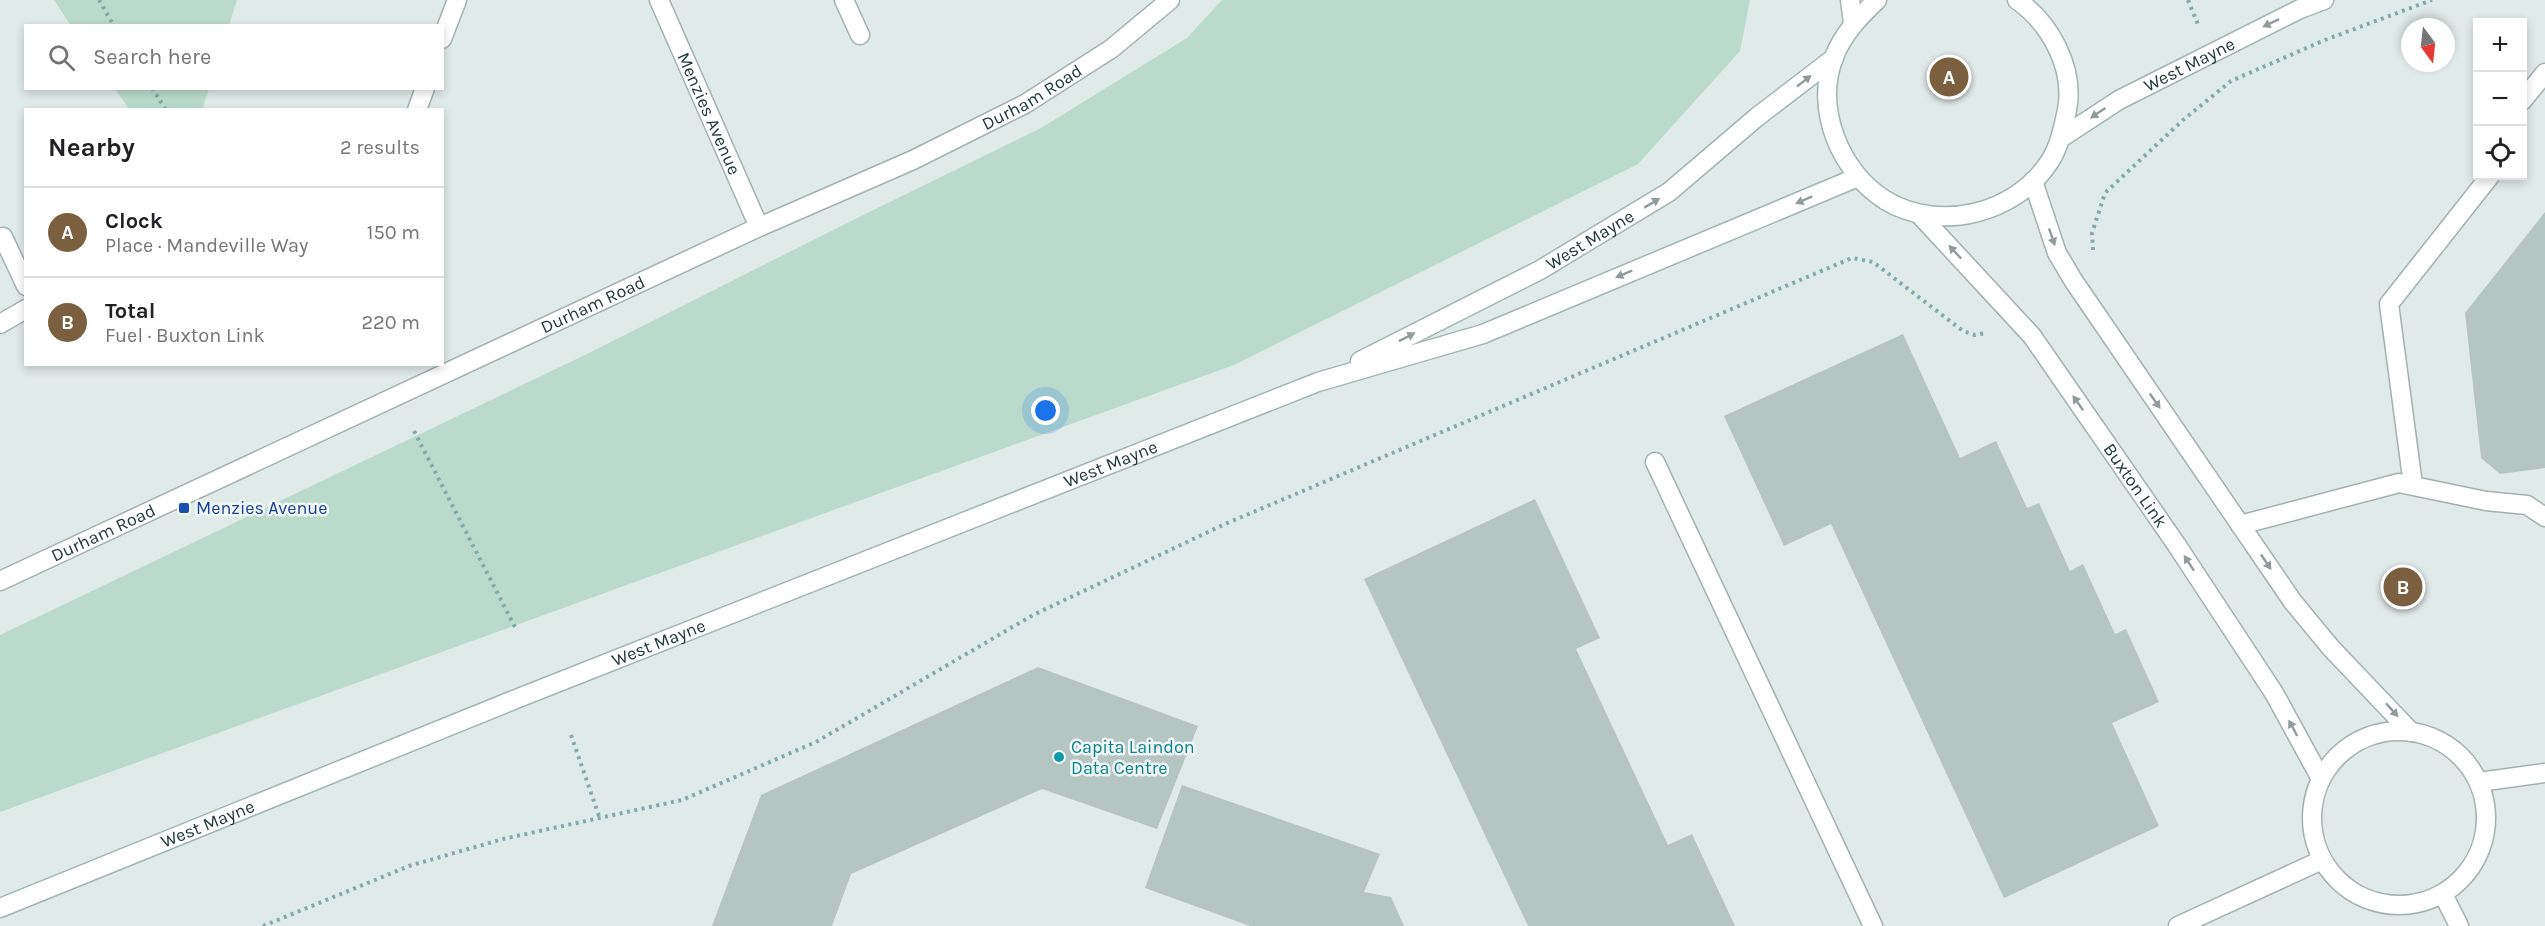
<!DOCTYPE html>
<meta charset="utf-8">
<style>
:root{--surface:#fff;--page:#f2f2f2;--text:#202124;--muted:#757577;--line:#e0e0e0;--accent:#7b5f3e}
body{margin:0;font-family:Karla,sans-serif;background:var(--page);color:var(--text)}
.controls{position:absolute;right:18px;top:18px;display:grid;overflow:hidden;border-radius:0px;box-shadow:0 3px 9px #0003}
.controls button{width:54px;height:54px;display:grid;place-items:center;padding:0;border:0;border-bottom:2px solid var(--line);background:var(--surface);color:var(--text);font:30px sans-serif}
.compass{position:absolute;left:2401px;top:18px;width:54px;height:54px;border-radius:50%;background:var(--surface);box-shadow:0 3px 9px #0003;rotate:165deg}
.you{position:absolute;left:1046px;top:411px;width:21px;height:21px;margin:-15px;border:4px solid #fff;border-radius:50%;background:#1a73e8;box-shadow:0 0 0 9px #1a73e833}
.badge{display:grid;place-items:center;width:39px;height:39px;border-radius:50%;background:var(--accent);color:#fff;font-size:20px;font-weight:700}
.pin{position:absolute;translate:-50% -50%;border:3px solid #fff;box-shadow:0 2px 6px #0006}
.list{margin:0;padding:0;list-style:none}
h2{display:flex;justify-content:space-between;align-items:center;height:78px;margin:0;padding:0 24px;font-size:26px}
h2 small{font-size:20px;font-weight:400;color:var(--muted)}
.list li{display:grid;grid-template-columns:39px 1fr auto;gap:18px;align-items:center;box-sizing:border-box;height:90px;padding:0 24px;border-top:2px solid var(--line)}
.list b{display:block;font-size:22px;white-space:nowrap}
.list p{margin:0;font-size:20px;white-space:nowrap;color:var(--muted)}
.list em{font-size:20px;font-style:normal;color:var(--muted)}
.icon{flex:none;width:33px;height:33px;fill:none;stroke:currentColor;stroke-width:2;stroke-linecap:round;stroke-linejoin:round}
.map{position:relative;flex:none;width:2545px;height:926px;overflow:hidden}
.search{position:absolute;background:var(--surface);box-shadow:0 3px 9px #0003;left:24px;top:24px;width:420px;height:66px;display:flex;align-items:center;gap:15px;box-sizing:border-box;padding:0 21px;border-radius:0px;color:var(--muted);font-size:22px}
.panel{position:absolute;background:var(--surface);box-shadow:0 3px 9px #0003;left:24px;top:108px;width:420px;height:258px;border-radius:0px}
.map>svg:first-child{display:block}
.green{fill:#badbcc}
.building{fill:#b5c5c2}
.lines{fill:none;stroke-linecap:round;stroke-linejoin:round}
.service-casing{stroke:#a3b1b1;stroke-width:21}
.minor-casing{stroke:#a3b1b1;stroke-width:21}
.tertiary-casing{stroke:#a3b1b1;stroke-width:21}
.secondary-casing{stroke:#a0b5b4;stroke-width:21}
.path{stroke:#82acac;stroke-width:4;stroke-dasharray:3 4.5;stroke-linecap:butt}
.service{stroke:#fff;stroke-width:18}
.minor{stroke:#fff;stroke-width:18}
.tertiary{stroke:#fff;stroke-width:18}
.secondary{stroke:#fff;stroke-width:18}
.oneway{fill:#909c9c}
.transit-dot{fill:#1a4fb4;stroke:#f0f7f6;stroke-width:2}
.culture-dot{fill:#0f9aa8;stroke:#f0f7f6;stroke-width:2}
.labels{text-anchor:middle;stroke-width:5;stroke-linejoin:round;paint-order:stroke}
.street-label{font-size:18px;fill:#22393a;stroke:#f0f7f6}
.transit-label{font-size:18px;fill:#164399;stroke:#f0f7f6;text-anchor:start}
.culture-label{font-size:18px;fill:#0d838f;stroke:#f0f7f6;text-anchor:start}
</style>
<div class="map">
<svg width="2545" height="926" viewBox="0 0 2545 926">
<rect width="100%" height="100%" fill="#e0eae9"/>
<g class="green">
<path d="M54,0H237L229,25L71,26Z"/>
<path d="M1222,0H1750L1740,51L1638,164L1234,365L0,812V635L585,355L853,220L1041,128L1187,38Z"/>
<path d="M115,89H209L202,110L129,109Z"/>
</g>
<g class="building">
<path d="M2545,212V468L2500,474L2481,458L2465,313Z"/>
<path d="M1903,334L1960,458L1996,441L2027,508L2039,503L2070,571L2083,564L2115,634L2126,629L2159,702L2112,723L2159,826L2004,898L1831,524L1784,546L1724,416Z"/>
<path d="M1535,499L1600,638L1576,649L1668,845L1692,834L1735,926H1528L1364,579Z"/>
<path d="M1038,667L1198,726L1157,829L1042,789L851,874L832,926H712L761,795Z"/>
<path d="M1182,785L1380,854L1364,892L1391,897L1404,926H1250L1145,888Z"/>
</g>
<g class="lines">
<defs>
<g id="service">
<path d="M2522,101L2545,73"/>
<path d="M2413,485L2389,304L2490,176"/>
<path d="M2240,525L2399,483L2486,501L2527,505L2545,517"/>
</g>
<g id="minor">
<path id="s1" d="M659,0L759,227"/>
<path d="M844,0L860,35"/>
<path d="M442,39L457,0"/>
<path d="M417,110L425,88"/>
<path d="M3,237L26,286"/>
<path d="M0,324L26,309"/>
<path d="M1655,462L1873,926"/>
<path d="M2479,782L2545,773"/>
<path d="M2443,894L2459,926"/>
</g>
<g id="tertiary">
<path d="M2033,181L2057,253L2073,280L2293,602L2331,648L2411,732"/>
<path id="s2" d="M1919,214L2032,336L2176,544L2274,693L2321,779"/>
<path id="s3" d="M0,581L759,227L913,160L1025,104L1111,49L1170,0"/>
<circle cx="2399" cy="818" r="87"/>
<path d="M2178,926L2322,860"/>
</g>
<g id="secondary">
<path d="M1850,0L1853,23"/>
<path d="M1877,0C1859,17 1843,34 1834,57C1814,109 1840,171 1885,200C1939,233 2016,214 2050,161C2060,145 2063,128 2067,110C2075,68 2050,23 2017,0"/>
<path id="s4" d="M2061,138L2119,100L2300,9L2324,0"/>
<path id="s5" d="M1360,361L1540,270L1669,192L1757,117L1834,58"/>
<path id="s6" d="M0,908L516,699L1318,382L1483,334L1858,177"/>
</g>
</defs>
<use href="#service" class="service-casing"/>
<use href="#minor" class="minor-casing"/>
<use href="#tertiary" class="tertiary-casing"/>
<use href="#secondary" class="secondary-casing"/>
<g class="path">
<path d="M99,0L114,26"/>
<path d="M2188,0L2199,27"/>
<path d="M152,88L166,110"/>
<path d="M2093,250L2092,233L2105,193L2183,120L2231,81L2325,40L2432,0"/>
<path d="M414,431L516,629"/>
<path d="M571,735L599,816"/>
<path d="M263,926L409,866L503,839L682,800L816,742L1033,615L1225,524L1852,258L1873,262L1963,331L1975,335L1986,333"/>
</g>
<use href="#service" class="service"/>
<use href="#minor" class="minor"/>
<use href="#tertiary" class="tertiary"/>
<use href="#secondary" class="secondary"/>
</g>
<defs><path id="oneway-solid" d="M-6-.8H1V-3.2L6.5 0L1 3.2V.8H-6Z" transform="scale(1.5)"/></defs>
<g class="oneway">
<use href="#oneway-solid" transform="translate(2271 23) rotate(154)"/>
<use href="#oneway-solid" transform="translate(1804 81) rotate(-38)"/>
<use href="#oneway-solid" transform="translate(2098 113) rotate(146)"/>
<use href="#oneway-solid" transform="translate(1804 200) rotate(156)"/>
<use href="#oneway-solid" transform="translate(1652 203) rotate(-31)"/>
<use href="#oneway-solid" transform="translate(2052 237) rotate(71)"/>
<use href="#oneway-solid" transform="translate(1955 252) rotate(-133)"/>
<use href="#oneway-solid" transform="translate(1624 274) rotate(157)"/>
<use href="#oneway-solid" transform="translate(1407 337) rotate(-27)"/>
<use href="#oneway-solid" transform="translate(2155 401) rotate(55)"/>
<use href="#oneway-solid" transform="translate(2078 403) rotate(-125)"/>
<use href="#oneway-solid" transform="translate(2266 562) rotate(56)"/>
<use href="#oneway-solid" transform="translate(2189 563) rotate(-123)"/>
<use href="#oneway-solid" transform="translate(2392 710) rotate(48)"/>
<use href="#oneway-solid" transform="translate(2293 728) rotate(-118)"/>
</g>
<rect class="transit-dot" x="178" y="502" width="12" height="12" rx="3"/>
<circle class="culture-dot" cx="1059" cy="757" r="6"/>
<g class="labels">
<g class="street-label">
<text dy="6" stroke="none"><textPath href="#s4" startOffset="148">West Mayne</textPath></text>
<text dy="6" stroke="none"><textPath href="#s3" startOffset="1140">Durham Road</textPath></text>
<text dy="6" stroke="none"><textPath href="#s1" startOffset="124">Menzies Avenue</textPath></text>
<text dy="6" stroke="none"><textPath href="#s5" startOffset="260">West Mayne</textPath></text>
<text dy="6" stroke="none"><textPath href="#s3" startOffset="654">Durham Road</textPath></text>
<text dy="6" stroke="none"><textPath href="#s6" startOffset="1196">West Mayne</textPath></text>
<text dy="6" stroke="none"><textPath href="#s2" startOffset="348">Buxton Link</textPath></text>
<text dy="6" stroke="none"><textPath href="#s3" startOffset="114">Durham Road</textPath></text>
<text dy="6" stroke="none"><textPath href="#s6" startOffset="710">West Mayne</textPath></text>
<text dy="6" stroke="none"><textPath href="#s6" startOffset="224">West Mayne</textPath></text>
</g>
<g class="transit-label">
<text x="196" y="514">Menzies Avenue</text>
</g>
<g class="culture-label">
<text x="1071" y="753">Capita Laindon<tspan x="1071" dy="21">Data Centre</tspan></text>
</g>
</g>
</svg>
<div class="controls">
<button>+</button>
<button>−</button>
<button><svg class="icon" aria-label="locate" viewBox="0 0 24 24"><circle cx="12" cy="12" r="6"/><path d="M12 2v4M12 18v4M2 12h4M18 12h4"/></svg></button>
</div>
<svg class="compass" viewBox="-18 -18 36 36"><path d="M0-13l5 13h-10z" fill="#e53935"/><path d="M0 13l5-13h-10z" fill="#757577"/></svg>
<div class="you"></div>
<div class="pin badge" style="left:1949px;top:77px">A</div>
<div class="pin badge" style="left:2403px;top:587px">B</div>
<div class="search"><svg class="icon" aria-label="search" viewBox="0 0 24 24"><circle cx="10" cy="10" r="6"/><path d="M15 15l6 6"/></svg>Search here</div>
<section class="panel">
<h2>Nearby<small>2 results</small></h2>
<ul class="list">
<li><span class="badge">A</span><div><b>Clock</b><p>Place · Mandeville Way</p></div><em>150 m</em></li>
<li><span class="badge">B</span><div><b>Total</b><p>Fuel · Buxton Link</p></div><em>220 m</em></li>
</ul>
</section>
</div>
